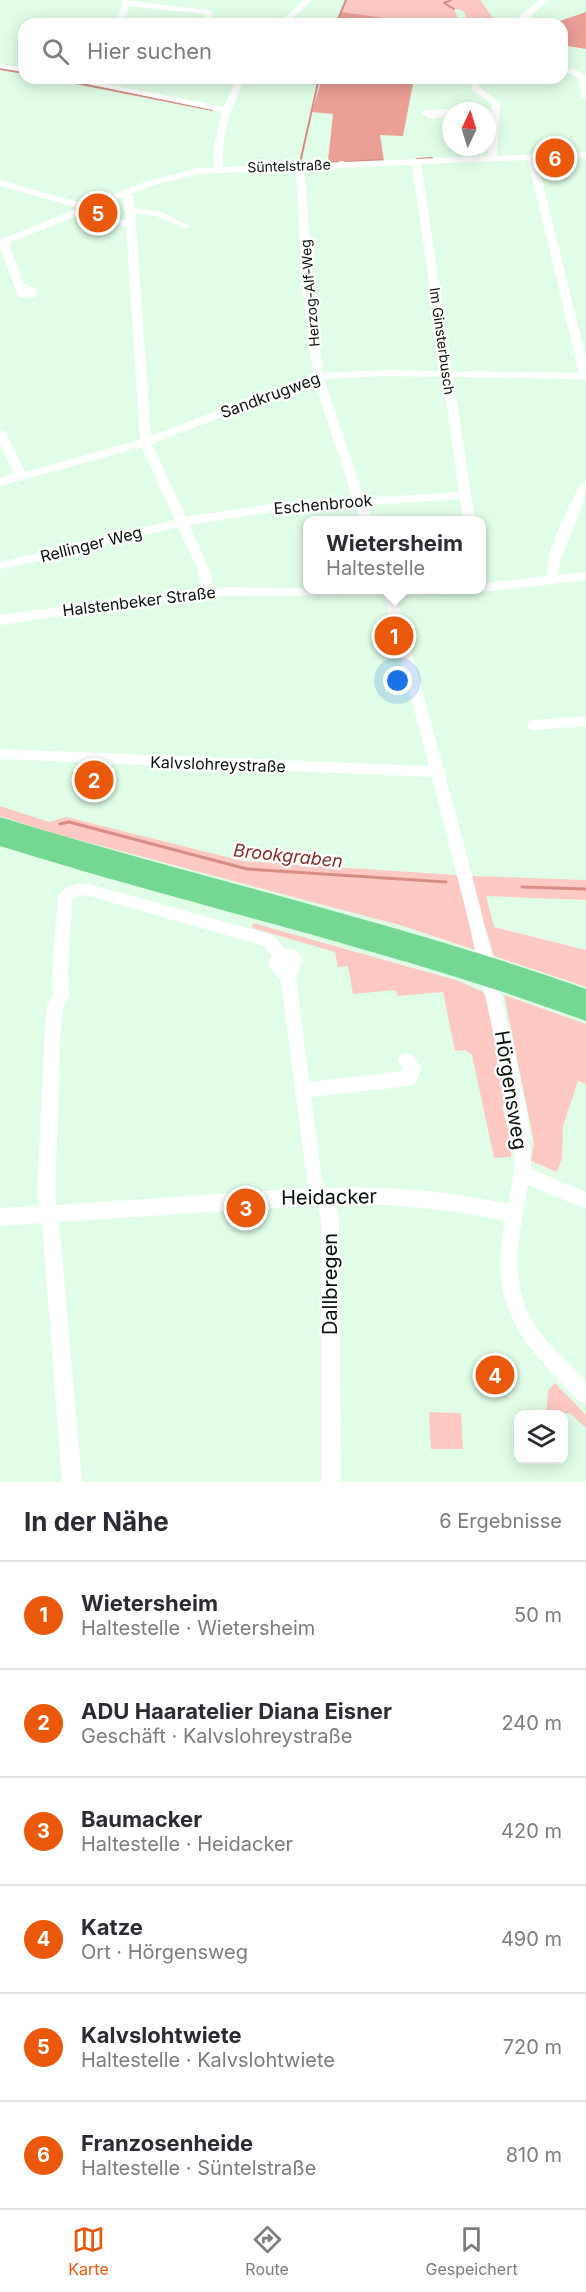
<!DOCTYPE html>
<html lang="de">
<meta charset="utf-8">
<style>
:root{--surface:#fff;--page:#f2f2f3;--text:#2b2b33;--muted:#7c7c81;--line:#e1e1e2;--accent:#ea580c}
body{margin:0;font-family:Inter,sans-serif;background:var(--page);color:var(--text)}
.controls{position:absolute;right:18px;bottom:18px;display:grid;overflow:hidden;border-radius:12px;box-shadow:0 3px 15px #0003}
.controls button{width:54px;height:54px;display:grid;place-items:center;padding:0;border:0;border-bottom:2px solid var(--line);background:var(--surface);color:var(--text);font:30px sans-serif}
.compass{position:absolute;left:442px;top:102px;width:54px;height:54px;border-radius:50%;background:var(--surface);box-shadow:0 3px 15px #0003;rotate:4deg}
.you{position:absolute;left:398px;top:681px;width:21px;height:21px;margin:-15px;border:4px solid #fff;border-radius:50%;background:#1a73e8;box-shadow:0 0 0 9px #1a73e833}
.badge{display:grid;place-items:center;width:39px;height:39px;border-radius:50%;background:var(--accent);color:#fff;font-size:20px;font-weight:700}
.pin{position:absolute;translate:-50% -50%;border:3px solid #fff;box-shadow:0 2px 6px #0006}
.popup{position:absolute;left:303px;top:516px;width:183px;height:78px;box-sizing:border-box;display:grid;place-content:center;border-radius:12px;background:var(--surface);filter:drop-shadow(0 2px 4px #0005);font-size:20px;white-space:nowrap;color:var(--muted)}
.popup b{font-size:22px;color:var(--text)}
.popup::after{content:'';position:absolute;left:50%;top:100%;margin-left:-12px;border:12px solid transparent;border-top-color:var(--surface)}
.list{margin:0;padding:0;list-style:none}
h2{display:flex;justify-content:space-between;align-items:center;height:78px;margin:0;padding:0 24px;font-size:26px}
h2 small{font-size:20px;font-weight:400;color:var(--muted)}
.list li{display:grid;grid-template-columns:39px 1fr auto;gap:18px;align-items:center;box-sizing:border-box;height:108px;padding:0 24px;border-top:2px solid var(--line)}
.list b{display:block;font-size:22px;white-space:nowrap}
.list p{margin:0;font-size:20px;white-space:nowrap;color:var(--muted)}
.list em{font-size:20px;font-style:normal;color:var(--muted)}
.icon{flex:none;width:33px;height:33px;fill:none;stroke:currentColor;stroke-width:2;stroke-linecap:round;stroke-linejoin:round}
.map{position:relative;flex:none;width:586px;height:1482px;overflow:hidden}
.search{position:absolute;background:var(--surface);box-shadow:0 3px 15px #0003;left:18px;right:18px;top:18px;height:66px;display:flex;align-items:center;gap:15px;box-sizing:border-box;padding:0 21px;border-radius:18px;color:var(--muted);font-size:22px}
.sheet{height:726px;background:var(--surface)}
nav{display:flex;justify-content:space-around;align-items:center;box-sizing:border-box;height:84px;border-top:2px solid var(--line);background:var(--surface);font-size:16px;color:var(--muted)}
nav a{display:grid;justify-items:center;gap:3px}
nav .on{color:var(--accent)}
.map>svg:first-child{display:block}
.green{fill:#fec9c3}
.forest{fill:#eb9f96}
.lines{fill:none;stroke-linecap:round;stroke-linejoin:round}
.stream-far1{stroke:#d88d84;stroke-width:2}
.stream{stroke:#d88d84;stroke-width:3}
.minor{fill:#fff;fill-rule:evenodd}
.highway{fill:#74d892;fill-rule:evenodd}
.labels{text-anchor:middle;stroke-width:5;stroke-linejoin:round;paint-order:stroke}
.far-street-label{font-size:14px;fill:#08120a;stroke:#fff}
.street-label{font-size:16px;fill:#08120a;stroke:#fff}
.water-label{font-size:18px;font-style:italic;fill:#862d28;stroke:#fff}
.near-street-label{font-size:20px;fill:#08120a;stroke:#fff}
</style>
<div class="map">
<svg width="586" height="1482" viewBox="0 0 586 1482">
<rect width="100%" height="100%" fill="#e0fee7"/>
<g class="green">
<path d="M345,0H480L496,22L469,24L464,22L466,15L463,11L453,8L461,24H409L394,19L341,12Z"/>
<path d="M0,806L49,822L66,817L243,861L472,876L586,880V900L486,896L494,927L586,950V987L494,956L485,927L470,928L475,950L403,926L53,833L0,816Z"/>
<path d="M253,923L459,981L483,992L489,1003L510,1105L502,1106L512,1145L511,1157L494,1158L472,1055L465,1050L455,1051L443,992L398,996L395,990L353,994L348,966L338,967L335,952L252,928Z"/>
<path d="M504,995L586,1024V1084L578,1081L563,1126L562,1158L557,1172L531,1161L534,1142Z"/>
<path d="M555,1383L586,1415V1428L570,1413L546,1414L548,1391Z"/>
<path d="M429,1412L461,1413L463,1449H431Z"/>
</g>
<g class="forest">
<path d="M341,12L394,19L409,24H337Z"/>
<path d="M586,12V49L562,45V24H551Z"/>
<path d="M322,78H414L403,136L380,135L384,161H328L333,114L312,112Z"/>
</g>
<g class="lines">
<g class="stream-far1">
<path d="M451,0L444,3L454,9"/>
<path d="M336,24L346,0"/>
<path d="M0,69L24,73"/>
<path d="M51,78L212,110"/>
<path d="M417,159L432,158"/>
<path d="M345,162L382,160"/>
<path d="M300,163L319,78"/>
<path d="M306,163L338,162"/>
</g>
<g class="stream">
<path d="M60,824L69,822L247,869L446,882"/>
<path d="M522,887L586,889"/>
</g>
<g class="minor">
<path d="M123,0L208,10L212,12L213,19L239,24L207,23L205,14L129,6L124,24H116Z"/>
<path d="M304,0H312L287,24H278Z"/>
<path d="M540,0H549L531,15V22H517V18Z"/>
<path d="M0,64L24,68V72L0,68Z"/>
<path d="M562,68L574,69L586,76V100L582,97L579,79L569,73L562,72Z"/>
<path d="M60,78H77L224,107L237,78H245C231,107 221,135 223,167L488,156L492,104L472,90L471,78H479V87L500,103L497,156L586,152V158L537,160L586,357V381L581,379L453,377L475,520H463L460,499L367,505L372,520H360L356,506L272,512L189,525L210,571L213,587L464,590L462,593L458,594L396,595C432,729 472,864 502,1000C514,1055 532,1112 531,1169L586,1192V1209L528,1185C520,1231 507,1279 533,1322C546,1344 568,1362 586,1381V1403L579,1401C521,1341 488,1310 505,1221C449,1208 393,1204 336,1204L339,1219L341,1482H321V1219L317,1205L59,1222L82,1482H62L42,1223L0,1226V1208L39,1206L37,1195L45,1027L47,1006L53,995L52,969L58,897C64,885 77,883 89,884L269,934L274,936L284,948L297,951L303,960L296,978L309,1082L404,1071L398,1060L400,1055L406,1053C414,1056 419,1061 422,1069L415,1083L409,1086L311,1097L322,1181L326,1188C388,1186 448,1191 508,1204L514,1174L515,1142L510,1110L471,931L432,777L0,759V749L429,766L384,595L194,596L0,625V615L201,588L198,571L178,527L0,570V562L175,520L142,447L0,486V478L14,474L0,444V429L6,433L25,472L140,440L126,226L109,225L86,212L9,243L23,283L36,289L38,295L33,298L18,297L0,246V240L79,208L0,186V180L88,205L145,182L197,168H214V145L222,112ZM528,160L579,373L452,371L421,164ZM412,165L442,371L384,370L323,373L313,294L305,169ZM296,170L303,294L313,374L151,436L135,213L156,216L185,229L190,226L161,212L134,208V197L131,194L151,186L197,174ZM123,197L126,220H114L94,209ZM384,376L443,377L459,492L364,498L324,379ZM314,381L353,499L272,504L186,517L152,444ZM79,895L89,896L264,946L272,955L268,965L281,981L308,1188L56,1205L55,1195L61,1027L63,1007L69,996L68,969L72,900Z"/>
<path d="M451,109L455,111H451V115L431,119L421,113L425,110Z"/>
<path d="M586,481C586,512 564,540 558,571L559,575L586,572V580L481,592L477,591L476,590H481V584L547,576C545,549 568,510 580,485Z"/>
<path d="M586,716V726L534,730L529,729L527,725L529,721L534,720Z"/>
</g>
<path class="highway" d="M0,817C195,877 394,921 586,989V1021C394,950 195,907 0,846Z"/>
</g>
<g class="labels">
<g class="far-street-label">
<text transform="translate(289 166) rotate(-2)" y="5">Süntelstraße</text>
<text transform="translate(310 293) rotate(-95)" y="5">Herzog-Alf-Weg</text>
<text transform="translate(442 341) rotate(82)" y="5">Im Ginsterbusch</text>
</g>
<g class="street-label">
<text transform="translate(270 395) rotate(-20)" y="6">Sandkrugweg</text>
<text transform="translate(323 504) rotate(-5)" y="6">Eschenbrook</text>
<text transform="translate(91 544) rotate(-14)" y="6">Rellinger Weg</text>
<text transform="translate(139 601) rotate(-7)" y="6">Halstenbeker Straße</text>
<text transform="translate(218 764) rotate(2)" y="6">Kalvslohreystraße</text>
</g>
<g class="water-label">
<text transform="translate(288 856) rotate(6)" y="6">Brookgraben</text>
</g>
<g class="near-street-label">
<text transform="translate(511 1090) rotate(81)" y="7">Hörgensweg</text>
<text transform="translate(329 1197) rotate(-1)" y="7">Heidacker</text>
<text transform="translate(330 1284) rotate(-90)" y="7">Dallbregen</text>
</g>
</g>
</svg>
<div class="controls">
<button><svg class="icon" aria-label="layers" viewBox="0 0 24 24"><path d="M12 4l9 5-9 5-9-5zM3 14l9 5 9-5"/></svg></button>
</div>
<svg class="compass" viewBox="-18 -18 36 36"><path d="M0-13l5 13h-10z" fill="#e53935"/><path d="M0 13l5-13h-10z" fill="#7c7c81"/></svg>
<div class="you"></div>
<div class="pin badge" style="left:394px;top:636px">1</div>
<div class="popup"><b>Wietersheim</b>Haltestelle</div>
<div class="pin badge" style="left:94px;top:780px">2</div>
<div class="pin badge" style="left:246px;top:1208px">3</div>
<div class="pin badge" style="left:495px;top:1375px">4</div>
<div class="pin badge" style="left:98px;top:213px">5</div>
<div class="pin badge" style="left:555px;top:158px">6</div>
<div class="search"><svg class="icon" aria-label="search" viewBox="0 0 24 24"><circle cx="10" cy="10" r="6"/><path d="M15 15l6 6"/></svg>Hier suchen</div>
</div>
<section class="sheet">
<h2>In der Nähe<small>6 Ergebnisse</small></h2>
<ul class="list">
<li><span class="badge">1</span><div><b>Wietersheim</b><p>Haltestelle · Wietersheim</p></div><em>50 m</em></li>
<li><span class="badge">2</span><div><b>ADU Haaratelier Diana Eisner</b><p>Geschäft · Kalvslohreystraße</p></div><em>240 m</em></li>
<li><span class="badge">3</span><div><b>Baumacker</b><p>Haltestelle · Heidacker</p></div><em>420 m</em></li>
<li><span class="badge">4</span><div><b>Katze</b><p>Ort · Hörgensweg</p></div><em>490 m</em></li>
<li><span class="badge">5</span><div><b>Kalvslohtwiete</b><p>Haltestelle · Kalvslohtwiete</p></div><em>720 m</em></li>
<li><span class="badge">6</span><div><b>Franzosenheide</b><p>Haltestelle · Süntelstraße</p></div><em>810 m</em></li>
</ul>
</section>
<nav>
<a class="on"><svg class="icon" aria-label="map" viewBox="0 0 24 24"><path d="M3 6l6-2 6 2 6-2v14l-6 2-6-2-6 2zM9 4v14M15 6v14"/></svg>Karte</a>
<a><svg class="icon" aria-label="directions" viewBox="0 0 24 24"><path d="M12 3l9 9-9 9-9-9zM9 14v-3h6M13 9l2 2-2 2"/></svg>Route</a>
<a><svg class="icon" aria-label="saved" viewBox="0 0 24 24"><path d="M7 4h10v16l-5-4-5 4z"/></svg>Gespeichert</a>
</nav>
